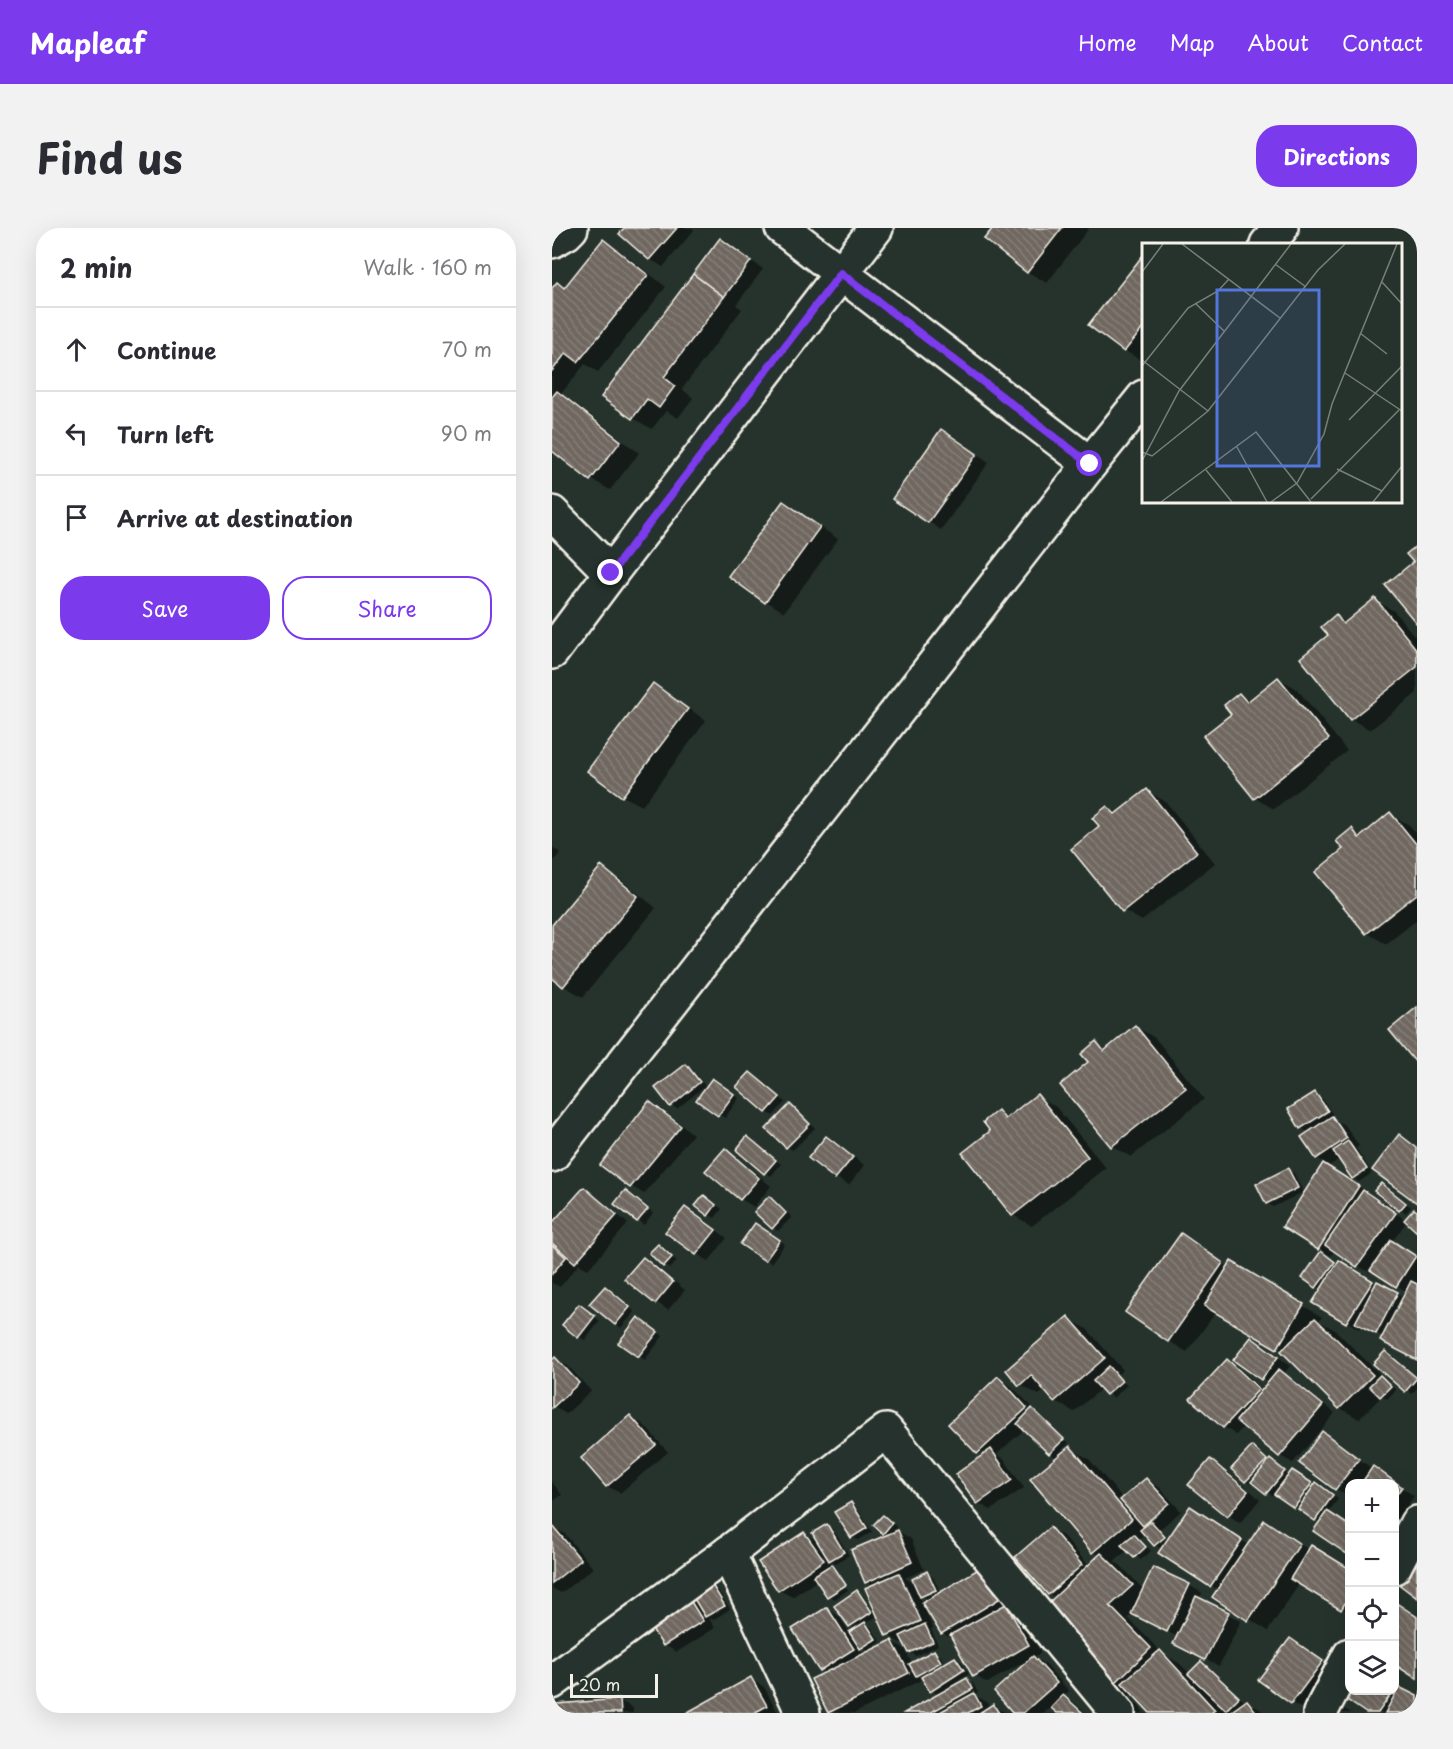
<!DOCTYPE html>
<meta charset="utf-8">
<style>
:root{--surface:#fff;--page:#f2f2f3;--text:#2b2b33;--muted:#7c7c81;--line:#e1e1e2;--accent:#7c3aed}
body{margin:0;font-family:"Playpen Sans",sans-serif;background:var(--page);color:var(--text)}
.controls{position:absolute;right:18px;bottom:18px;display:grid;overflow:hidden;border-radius:12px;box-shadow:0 6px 24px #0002}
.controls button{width:54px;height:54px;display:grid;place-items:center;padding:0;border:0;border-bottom:2px solid var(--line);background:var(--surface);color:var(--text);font:30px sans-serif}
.scale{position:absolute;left:18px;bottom:15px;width:88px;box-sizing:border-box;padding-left:6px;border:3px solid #f4f1e8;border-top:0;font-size:16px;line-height:21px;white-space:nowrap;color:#f4f1e8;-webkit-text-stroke:4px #26332d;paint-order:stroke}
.stop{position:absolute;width:18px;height:18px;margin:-14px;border:4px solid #7c3aed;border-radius:50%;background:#fff}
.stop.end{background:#7c3aed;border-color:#fff;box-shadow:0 2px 6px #0008}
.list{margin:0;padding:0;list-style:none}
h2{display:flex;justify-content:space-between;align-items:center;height:78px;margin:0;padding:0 24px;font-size:26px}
h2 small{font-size:20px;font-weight:400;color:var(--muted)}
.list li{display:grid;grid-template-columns:39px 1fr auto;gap:18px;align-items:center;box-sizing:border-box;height:84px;padding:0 24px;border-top:2px solid var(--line)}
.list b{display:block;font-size:22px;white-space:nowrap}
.list em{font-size:20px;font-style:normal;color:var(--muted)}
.actions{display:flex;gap:12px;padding:18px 24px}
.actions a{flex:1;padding:14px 0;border:2px solid var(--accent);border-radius:24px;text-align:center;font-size:21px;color:var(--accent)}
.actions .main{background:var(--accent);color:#fff}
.icon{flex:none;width:33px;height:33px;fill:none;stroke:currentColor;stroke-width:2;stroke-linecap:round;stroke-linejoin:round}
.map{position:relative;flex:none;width:865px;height:1485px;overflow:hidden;border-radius:24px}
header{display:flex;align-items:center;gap:36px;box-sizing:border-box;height:84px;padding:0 30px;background:var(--accent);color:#fff}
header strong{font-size:28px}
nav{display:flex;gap:33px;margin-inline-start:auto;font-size:21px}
.intro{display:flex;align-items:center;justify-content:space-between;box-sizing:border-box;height:144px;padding:0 36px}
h1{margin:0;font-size:42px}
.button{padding:15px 27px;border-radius:24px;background:var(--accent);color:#fff;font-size:21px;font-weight:700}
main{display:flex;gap:36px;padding:0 36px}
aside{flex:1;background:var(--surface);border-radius:24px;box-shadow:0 6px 24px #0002}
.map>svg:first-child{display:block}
.shadow{fill:#0007;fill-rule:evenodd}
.building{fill:url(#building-back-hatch);stroke:#f4f1e8;stroke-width:1.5}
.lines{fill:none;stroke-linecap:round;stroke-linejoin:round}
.minor-casing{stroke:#f4f1e8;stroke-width:38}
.minor{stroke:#26332d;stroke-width:33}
.route{stroke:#7c3aed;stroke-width:8}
.inset-road{fill:none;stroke:#787f78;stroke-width:1.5}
.view{fill:#5377dc;fill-opacity:0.15;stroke:#5377dc;stroke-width:3}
.inset-edge{fill:none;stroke:#f4f1e8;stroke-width:3}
</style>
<header>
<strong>Mapleaf</strong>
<nav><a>Home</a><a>Map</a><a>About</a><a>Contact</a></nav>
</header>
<div class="intro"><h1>Find us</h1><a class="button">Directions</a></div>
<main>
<aside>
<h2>2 min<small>Walk · 160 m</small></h2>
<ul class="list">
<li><svg class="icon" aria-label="ahead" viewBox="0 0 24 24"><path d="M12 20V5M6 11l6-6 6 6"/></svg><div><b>Continue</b></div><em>70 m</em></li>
<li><svg class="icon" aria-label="left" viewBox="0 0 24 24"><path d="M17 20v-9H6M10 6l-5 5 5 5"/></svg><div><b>Turn left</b></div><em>90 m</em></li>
<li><svg class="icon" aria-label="arrive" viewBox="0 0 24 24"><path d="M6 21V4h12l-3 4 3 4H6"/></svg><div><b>Arrive at destination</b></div></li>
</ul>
<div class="actions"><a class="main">Save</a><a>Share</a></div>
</aside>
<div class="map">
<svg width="865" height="1485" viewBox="0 0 865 1485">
<defs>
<pattern id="building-back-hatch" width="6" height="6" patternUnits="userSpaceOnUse" patternTransform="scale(1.5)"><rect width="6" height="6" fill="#706860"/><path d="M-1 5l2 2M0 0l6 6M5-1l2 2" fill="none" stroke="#857e77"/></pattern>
</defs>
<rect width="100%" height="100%" fill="#26332d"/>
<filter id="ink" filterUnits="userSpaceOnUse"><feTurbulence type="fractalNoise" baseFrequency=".0167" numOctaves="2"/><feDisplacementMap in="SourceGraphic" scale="12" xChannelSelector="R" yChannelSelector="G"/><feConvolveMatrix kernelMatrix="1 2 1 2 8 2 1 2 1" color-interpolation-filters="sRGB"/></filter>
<g filter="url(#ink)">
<g class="shadow">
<path d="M74,0H140L142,2L111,39L98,31L69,6Z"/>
<path d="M443,0H537L495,55L476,44L434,11Z"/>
<path d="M606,10L616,16H601Z"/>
<path d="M169,12L211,41L184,77L190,81L130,161L141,170L126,190L114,183L100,201L81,190L51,168Z"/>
<path d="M51,13L70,24L114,59L46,144L33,136L9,166L24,176L87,225L58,262L39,251L0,221V63L13,61Z"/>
<path d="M592,28V134L573,123L538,96Z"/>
<path d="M402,210L437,234L389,302L342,270Z"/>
<path d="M232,275L250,286L286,311L232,384L214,373Z"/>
<path d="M823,372L842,383L865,411V465L818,502L799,491L750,430L778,408L784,388L795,395Z"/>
<path d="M726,450L745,461L795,523L722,581L703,570L682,486L687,467L699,473Z"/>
<path d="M101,457L120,468L154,493L90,578L71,568L37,542Z"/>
<path d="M595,563L614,574L663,635L590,693L571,682L549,599L556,579L566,585Z"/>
<path d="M838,586L857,597L865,606V692L834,716L815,705L766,644L794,622L800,602L811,609Z"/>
<path d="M0,619L8,625L0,635Z"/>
<path d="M49,640L68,651L104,680L31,769L12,758L0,748V700Z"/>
<path d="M584,799L603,810L652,871L579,929L560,918L538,835L544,815L555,822Z"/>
<path d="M134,838L140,841L153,858L125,881L119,877Z"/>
<path d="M199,845L233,874L221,888L215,884Z"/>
<path d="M166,855L187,870L173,890L146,872Z"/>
<path d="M764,866L770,870L781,887L778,889L793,897L807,918L804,920L820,945L807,954L801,950L788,931L775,939L819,966L818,968L854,992L865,984V1002L855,993L840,1014L865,1030V1054L863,1056L865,1057V1131L832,1109L810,1098L807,1101L762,1074L770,1062L752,1050L775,1029L786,1036L800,1041L825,1056L826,1055L852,1069L855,1064L821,1042L819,1045L806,1038L783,1022L779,1028L732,998L773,935L765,930L758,905L749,900Z"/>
<path d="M485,868L504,879L554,940L480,998L461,987L440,903L446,884L457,890Z"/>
<path d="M98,875L111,882L141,906L92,966L79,958Z"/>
<path d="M238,878L244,881L263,900L241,922L235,919L216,901Z"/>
<path d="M196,910L229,936L219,948L213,944Z"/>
<path d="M274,910L287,917L312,937L297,957L284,950L258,930Z"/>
<path d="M173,922L186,930L219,958L202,979L189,971L155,943Z"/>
<path d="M736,942L742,945L751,964L721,979L715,975Z"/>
<path d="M835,960L859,979L854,985L824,963Z"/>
<path d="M33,961L45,968L76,996L36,1041L27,1036L8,1059L0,1055V997Z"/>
<path d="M80,968L101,985L92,997L86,993Z"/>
<path d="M217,970L223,973L240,989L226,1003L220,999Z"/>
<path d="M158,972L170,981L163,990L157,987Z"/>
<path d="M133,981L146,988L175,1010L157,1033L145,1026Z"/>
<path d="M209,1000L233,1016L219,1035L214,1031Z"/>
<path d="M629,1007L677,1039L680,1035L770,1089L767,1093L783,1102L844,1162L835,1171L830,1168L807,1191L788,1180L733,1124L664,1084L635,1124L617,1113Z"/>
<path d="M106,1018L125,1033L118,1041L112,1037Z"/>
<path d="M91,1031L104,1038L133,1062L116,1082L104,1074Z"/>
<path d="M59,1063L83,1084L69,1100L64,1096Z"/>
<path d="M33,1081L48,1093L33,1112L27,1109Z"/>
<path d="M516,1090L535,1101L571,1142L566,1146L575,1157L561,1170L550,1160L522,1184L503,1173L493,1162L487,1167L468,1156Z"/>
<path d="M93,1094L111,1108L93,1132L68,1115Z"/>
<path d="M700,1111L712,1118L738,1138L732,1146L740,1150L783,1185L741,1235L728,1228L692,1198L684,1207L672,1199L641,1171L675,1133L688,1141L711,1162L717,1155L684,1132Z"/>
<path d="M833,1125L865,1150V1160L860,1166L823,1136Z"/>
<path d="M3,1131L16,1138L39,1163L14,1186L0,1177V1134Z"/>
<path d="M446,1150L459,1158L517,1215L503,1229L497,1225L473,1201L445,1226L452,1231L472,1260L439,1282L426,1275L432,1229L426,1225Z"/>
<path d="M78,1189L91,1196L116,1224L68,1265L55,1258Z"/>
<path d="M771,1205L783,1213L819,1240L807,1256H798L797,1268L784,1261L749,1234Z"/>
<path d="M518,1220L537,1231L572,1272L594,1251L607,1259L629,1283L608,1301L617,1312L651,1287L697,1317L731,1305L757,1322L798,1342V1385L748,1355L716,1403L662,1368L666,1362L608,1324L610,1321L603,1317L594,1306L588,1311L599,1323L589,1332L576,1322L562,1334L568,1337L592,1362L637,1357L650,1365L647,1371L689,1393L667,1438L623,1416L626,1409L581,1386L576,1390L611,1426L627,1435L638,1446L649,1435L655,1438L694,1475L695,1474L708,1481L711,1485H680L659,1466L658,1468L674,1485H600L582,1466L578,1470L583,1473L592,1485H573L561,1467L569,1460L562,1456L504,1370L497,1366L498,1301L511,1308L537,1338L548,1327L541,1324L480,1251Z"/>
<path d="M701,1220L738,1248L747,1247L763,1259L770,1260L786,1271L769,1295L723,1265L721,1268L702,1255L700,1257L694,1253L681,1241Z"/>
<path d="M658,1233L671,1240L708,1271L688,1295L676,1287Z"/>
<path d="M822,1240L862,1268L843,1295L842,1256Z"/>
<path d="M0,1254L10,1267L0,1274Z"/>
<path d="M299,1276L305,1280L320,1304L306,1312L300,1309Z"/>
<path d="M331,1288L345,1299L338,1307L346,1303L359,1311L372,1342L353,1350L364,1357L375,1345L381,1349L389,1365L428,1342L458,1379L467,1385L489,1425L481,1429L494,1437L517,1463L511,1468L524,1476L534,1485H507L500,1478L492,1485H463L476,1432L435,1455L422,1447L402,1412L390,1405L377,1372L365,1365L381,1400L379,1401L386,1417L364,1428L358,1424L353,1413L348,1415L336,1407L322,1358L314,1354L337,1307L331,1304Z"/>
<path d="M275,1298L281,1301L297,1327L284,1335L278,1332L286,1341L299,1360L285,1340H281L296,1362L283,1371L277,1368L266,1352L240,1369L227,1362L252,1305L267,1314Z"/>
<path d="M1,1299L13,1306L41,1340L9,1365L0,1360Z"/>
<path d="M160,1353L178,1381L161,1392L156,1389L163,1400L125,1424L112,1417L133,1366L145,1372Z"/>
<path d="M305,1364L311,1368L325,1388L313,1396L319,1399L329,1414L317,1422L318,1424L340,1413L353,1421L360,1436L382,1424L388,1427L393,1436L403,1430L410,1434L417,1446L396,1459L398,1461L414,1452L421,1455L426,1465L422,1467L435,1474L438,1480L441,1478L454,1485H355L387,1467L379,1462L372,1451L366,1448L369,1452L303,1485L277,1484L274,1446L268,1442L275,1381L287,1388L298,1405L304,1402L298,1398L284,1378ZM307,1418L318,1424L312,1427Z"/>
<path d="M738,1412L783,1442L752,1482L740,1475Z"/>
<path d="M199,1451L212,1459L226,1485H137Z"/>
<path d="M842,1459L865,1470V1485H817L799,1462H842Z"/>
<path d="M68,1473L81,1480V1485H6Z"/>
<path d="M790,1480L800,1485H787Z"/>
</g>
<g class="building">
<path d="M72,0H125L97,32L67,6Z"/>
<path d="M441,0H510L475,45L432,11Z"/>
<path d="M168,10L199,33L172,69L141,46Z"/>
<path d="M51,11L96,47L26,134L14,125L0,143V60L5,54L12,60Z"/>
<path d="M592,26V99L572,124L536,97Z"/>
<path d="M141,46L172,69L112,149L123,158L107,180L95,171L80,191L49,169Z"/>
<path d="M5,163L69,213L38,253L0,223V169Z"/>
<path d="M389,201L425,226L376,295L340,271Z"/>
<path d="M231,273L268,299L213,375L176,348Z"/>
<path d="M865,317V396L833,357L861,334L854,326Z"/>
<path d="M823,370L865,422V439L798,492L748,430L776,407L769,399L784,386L791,396Z"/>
<path d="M726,449L777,511L702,571L651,508L679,486L672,477L687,465L695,474Z"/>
<path d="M101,455L136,481L70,569L35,543Z"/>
<path d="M595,561L645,624L570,684L519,621L547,598L540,590L555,578L563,586Z"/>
<path d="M838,584L865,617V666L814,706L763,644L791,621L784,613L800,600L807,610Z"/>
<path d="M49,638L86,668L11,759L0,750V697Z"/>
<path d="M865,779V836L837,802Z"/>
<path d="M583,797L634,860L559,919L508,857L536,834L529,826L544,813L552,823Z"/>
<path d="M134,836L148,854L118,879L103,860Z"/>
<path d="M198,844L228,869L214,885L184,859Z"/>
<path d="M160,850L182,866L166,888L144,872Z"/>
<path d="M763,864L776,883L748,901L736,881Z"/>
<path d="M485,866L536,929L460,988L410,925L438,903L431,894L446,882L453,891Z"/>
<path d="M97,873L129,898L78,960L48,937Z"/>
<path d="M238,876L258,896L234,920L214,901Z"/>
<path d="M780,888L795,910L764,931L749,909Z"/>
<path d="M847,906L865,920V975L820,942Z"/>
<path d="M195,908L224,932L212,946L184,922Z"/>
<path d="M274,908L301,929L283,951L256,930Z"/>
<path d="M796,913L815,941L800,951L781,923Z"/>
<path d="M173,920L207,950L188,972L153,943Z"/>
<path d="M771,935L807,958L766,1022L730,999Z"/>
<path d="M736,940L746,960L714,976L704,956Z"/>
<path d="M829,955L854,975L847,983L822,963Z"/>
<path d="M32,959L65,987L23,1035L0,1015V995Z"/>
<path d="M73,962L96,981L85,994L62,976Z"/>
<path d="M811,962L844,985L805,1039L773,1017Z"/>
<path d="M152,967L164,977L156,988L143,978Z"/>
<path d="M217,968L234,985L220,1001L202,984Z"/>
<path d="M133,979L164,1002L144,1027L113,1004Z"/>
<path d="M862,981L865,983V1004L852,992Z"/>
<path d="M203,995L228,1012L213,1033L188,1016Z"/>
<path d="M629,1005L671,1035L616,1114L573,1084Z"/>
<path d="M839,1012L864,1028L844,1059L818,1042Z"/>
<path d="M106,1016L120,1029L111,1039L97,1025Z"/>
<path d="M0,1017L14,1029L0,1046Z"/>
<path d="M769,1023L783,1034L764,1060L750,1050Z"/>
<path d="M91,1029L121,1054L103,1076L72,1051Z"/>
<path d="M787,1032L821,1053L794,1095L760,1075Z"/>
<path d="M679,1033L752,1076L725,1121L652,1078Z"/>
<path d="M825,1053L846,1064L824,1106L803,1095Z"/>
<path d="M859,1053L865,1056V1132L828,1113Z"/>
<path d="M53,1058L78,1079L63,1097L37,1076Z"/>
<path d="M27,1076L43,1088L26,1110L10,1097Z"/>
<path d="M516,1088L553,1130L502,1174L479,1147L467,1158L454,1142Z"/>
<path d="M86,1089L106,1104L86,1129L66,1115Z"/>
<path d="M763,1090L821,1147L787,1181L729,1123Z"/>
<path d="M699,1109L726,1129L709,1152L681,1132Z"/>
<path d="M833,1123L865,1150L853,1164L821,1136Z"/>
<path d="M3,1129L27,1155L0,1180V1132Z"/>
<path d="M675,1131L707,1161L671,1200L638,1171Z"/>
<path d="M557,1138L570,1153L554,1167L541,1153Z"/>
<path d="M727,1141L771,1177L727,1229L684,1193Z"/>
<path d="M828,1147L839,1158L828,1169L817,1158Z"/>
<path d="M446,1148L475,1180L425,1226L396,1196Z"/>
<path d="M480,1180L512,1211L497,1226L465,1196Z"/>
<path d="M78,1187L104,1217L54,1259L29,1230Z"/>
<path d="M770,1203L807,1231L783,1262L747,1235Z"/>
<path d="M518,1218L580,1291L540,1325L478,1251Z"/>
<path d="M700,1218L715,1232L693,1254L679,1241Z"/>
<path d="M439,1221L460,1252L425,1276L404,1246Z"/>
<path d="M658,1231L696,1263L675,1289L636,1257Z"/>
<path d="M718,1231L733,1243L714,1266L699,1254Z"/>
<path d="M821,1238L850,1259L842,1270V1256H809Z"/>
<path d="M740,1242L760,1255L742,1280L722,1266Z"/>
<path d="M594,1250L617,1275L591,1298L568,1272Z"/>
<path d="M764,1254L781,1267L763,1293L746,1281Z"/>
<path d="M299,1274L315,1300L299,1310L282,1284Z"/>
<path d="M638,1278L690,1312L658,1359L606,1325Z"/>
<path d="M775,1283L798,1298V1328L761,1303Z"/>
<path d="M331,1287L340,1295L331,1306L321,1297Z"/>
<path d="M712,1292L748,1316L696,1393L660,1369Z"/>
<path d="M599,1293L613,1309L602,1318L588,1302Z"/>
<path d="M275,1296L292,1324L277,1333L260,1305Z"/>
<path d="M0,1297L29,1332L0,1355Z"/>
<path d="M498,1299L530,1337L496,1367L463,1329Z"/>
<path d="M346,1302L360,1334L313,1355L299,1322Z"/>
<path d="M252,1304L272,1332L226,1363L206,1334Z"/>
<path d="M582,1306L594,1319L582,1330L569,1317Z"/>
<path d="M759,1317L798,1341V1367L789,1382L738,1351Z"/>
<path d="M549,1325L581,1357L558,1378L599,1420L561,1457L488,1383Z"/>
<path d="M865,1335V1370L848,1357Z"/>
<path d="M280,1336L294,1357L275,1369L261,1348Z"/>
<path d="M601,1339L638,1356L615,1404L579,1386Z"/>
<path d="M428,1340L447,1371L389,1406L370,1375Z"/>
<path d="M375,1343L384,1362L368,1369L360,1351Z"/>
<path d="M347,1345L369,1393L334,1408L313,1360Z"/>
<path d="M154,1347L173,1378L153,1389L135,1359Z"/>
<path d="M305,1362L320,1384L297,1399L282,1378Z"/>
<path d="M133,1364L151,1393L111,1418L93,1390Z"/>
<path d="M644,1368L677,1384L653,1432L621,1416Z"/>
<path d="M454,1376L477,1417L421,1449L398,1407Z"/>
<path d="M846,1376L865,1389V1451L842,1436V1380Z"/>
<path d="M275,1379L302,1421L267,1443L240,1401Z"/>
<path d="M313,1394L324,1411L308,1421L297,1404Z"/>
<path d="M373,1396L381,1414L357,1425L348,1408Z"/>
<path d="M738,1410L771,1433L739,1476L706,1452Z"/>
<path d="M340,1412L357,1445L276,1485L259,1451Z"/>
<path d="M382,1422L389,1434L364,1448L357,1436Z"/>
<path d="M608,1422L663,1482L659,1485H598L570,1455Z"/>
<path d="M481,1428L505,1455L471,1485H461L442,1463Z"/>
<path d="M403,1429L412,1442L378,1464L369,1449Z"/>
<path d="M649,1433L687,1469L674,1482L636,1446Z"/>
<path d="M199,1449L215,1478L202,1485H134Z"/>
<path d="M415,1450L421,1461L378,1485H352Z"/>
<path d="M847,1459L865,1468V1485H833Z"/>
<path d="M798,1462H842L826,1485H814L792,1470Z"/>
<path d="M422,1465L429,1478L416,1485H386Z"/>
<path d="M511,1467L531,1485H505L499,1480Z"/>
<path d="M68,1471L69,1485H4V1476Z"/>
<path d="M695,1472L705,1485H677Z"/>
<path d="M441,1476L447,1485H427Z"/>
</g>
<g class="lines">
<defs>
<g id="minor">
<path d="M230,0L538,236"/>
<path d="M0,13L14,5L19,0"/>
<path d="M715,16L729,0"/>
<path d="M0,285L59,345"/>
<path d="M0,424L59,345L324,0"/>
<path d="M0,927L538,236L592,169"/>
<path d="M176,1325L251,1485"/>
<path d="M842,1339L865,1295"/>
<path d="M0,1454L176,1325L334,1203L566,1485"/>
<path d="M768,1485L798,1427"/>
</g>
</defs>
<use href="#minor" class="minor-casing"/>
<use href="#minor" class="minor"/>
</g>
</g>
<g class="lines" filter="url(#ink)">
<path class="route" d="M59,345L289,45L538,236"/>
</g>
<g transform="translate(590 15)">
<rect width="260" height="260" fill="#26332d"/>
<path class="inset-road" d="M40,1L138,75M133,21L164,44M0,29L21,1M240,39L260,61M53,60L82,88M218,90L245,111M0,117L66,168M0,123L46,65L76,48L87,36M203,130L260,168M207,177L260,123M95,204L125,259M0,209L10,213L66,168L176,27L203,1M0,218L37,148L149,1M195,226L240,248M64,227L90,259M169,256L257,167M19,259L114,189L169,259M129,259L155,240L182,191L190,161L255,1M231,259L260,223"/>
<path class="view" d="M75,47H177V223H75Z"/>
<rect width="260" height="260" class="inset-edge"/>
</g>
</svg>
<div class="controls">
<button>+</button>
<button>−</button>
<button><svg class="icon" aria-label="locate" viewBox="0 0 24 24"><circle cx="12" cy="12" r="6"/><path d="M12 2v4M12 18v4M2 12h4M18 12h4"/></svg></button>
<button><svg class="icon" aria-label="layers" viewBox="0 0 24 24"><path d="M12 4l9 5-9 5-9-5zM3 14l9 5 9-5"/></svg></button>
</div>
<div class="scale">20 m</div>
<div class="stop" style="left:538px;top:236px"></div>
<div class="stop end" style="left:59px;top:345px"></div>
</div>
</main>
